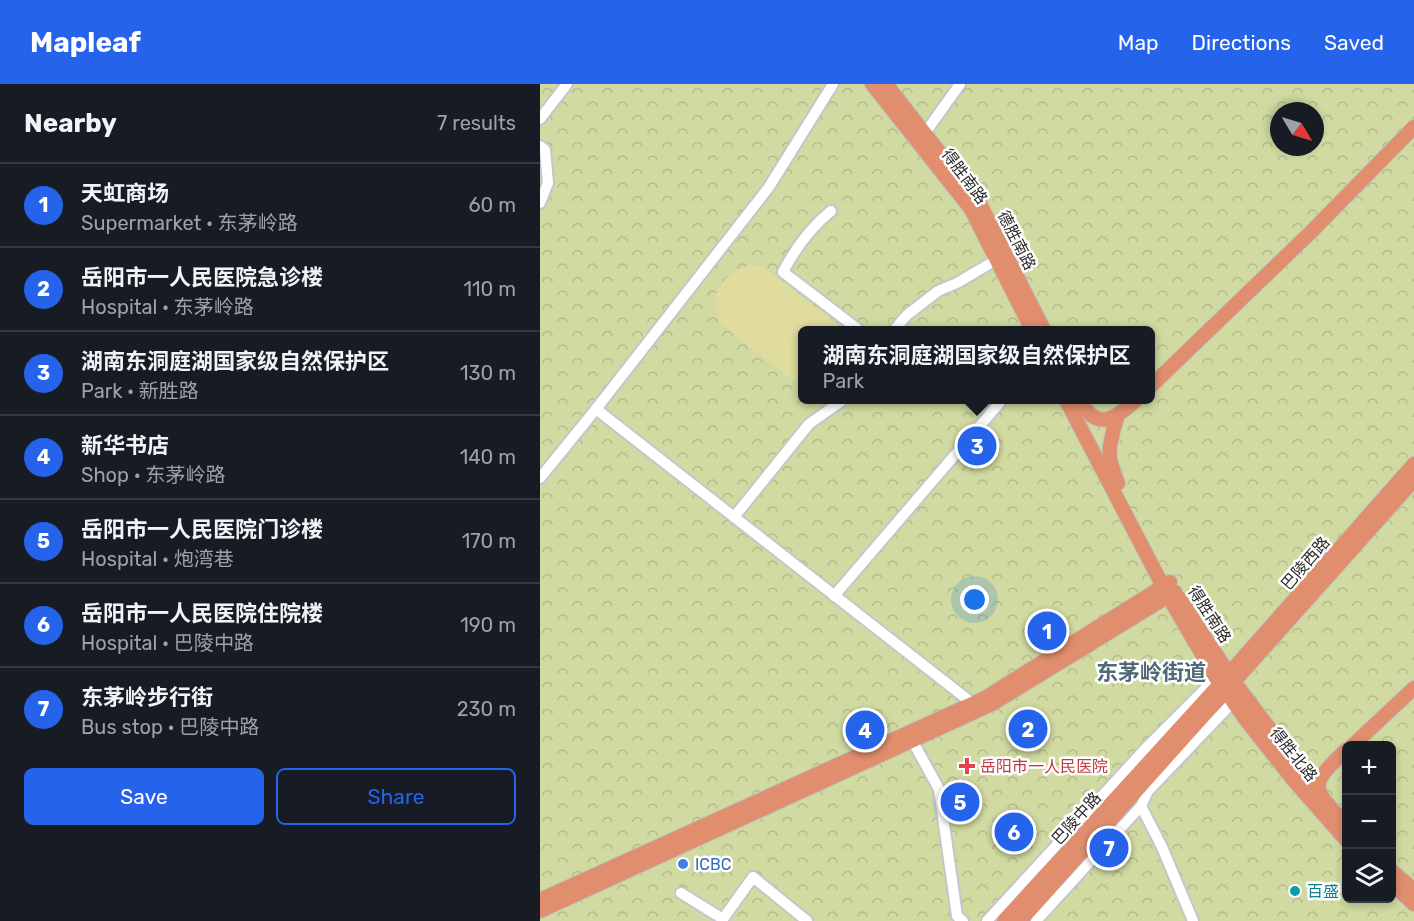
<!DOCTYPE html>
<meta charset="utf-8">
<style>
:root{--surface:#171b24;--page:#20242c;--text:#f1f3f6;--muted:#9ea1a6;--line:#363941;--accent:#2563eb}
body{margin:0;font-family:Rubik,"Noto Sans SC",sans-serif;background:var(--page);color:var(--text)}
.controls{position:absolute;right:18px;bottom:18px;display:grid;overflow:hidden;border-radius:9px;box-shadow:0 3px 9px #0003}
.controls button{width:54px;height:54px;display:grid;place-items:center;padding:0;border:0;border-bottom:2px solid var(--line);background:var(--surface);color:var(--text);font:30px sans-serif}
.compass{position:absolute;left:730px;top:18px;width:54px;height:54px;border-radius:50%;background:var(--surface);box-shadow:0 3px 9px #0003;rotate:128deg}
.you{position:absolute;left:435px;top:516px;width:21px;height:21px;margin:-15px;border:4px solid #fff;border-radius:50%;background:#1a73e8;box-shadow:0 0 0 9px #1a73e833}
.badge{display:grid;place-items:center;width:39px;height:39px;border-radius:50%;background:var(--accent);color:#fff;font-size:20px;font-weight:700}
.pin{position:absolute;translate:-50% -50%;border:3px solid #fff;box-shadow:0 2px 6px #0006}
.popup{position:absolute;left:258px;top:242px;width:357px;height:78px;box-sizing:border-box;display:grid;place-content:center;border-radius:9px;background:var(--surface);filter:drop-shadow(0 2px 4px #0005);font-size:20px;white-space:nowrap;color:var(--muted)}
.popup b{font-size:22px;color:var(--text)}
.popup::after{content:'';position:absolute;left:50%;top:100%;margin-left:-12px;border:12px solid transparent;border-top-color:var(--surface)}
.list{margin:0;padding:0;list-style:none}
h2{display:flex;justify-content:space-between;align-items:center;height:78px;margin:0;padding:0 24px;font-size:26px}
h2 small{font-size:20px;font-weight:400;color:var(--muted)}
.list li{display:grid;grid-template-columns:39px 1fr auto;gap:18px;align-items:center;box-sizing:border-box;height:84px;padding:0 24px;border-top:2px solid var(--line)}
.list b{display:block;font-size:22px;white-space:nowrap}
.list p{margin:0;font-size:20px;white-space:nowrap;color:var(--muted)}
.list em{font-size:20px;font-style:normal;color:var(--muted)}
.actions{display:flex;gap:12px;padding:18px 24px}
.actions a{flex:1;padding:14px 0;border:2px solid var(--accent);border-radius:9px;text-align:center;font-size:21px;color:var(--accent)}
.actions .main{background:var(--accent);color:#fff}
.icon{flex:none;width:33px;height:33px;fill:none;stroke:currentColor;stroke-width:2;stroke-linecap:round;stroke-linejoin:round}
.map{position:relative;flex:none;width:874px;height:837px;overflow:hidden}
header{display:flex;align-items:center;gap:36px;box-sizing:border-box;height:84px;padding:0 30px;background:var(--accent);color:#fff}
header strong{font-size:28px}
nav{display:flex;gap:33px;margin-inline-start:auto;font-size:21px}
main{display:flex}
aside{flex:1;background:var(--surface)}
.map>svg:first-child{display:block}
.park{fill:url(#park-crowns);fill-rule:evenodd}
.pitch{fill:#e0dc9e}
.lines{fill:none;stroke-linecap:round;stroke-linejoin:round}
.minor-casing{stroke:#c0c8cb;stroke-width:14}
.major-casing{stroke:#bfbfbf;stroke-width:16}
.minor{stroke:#fff;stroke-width:10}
.major{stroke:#e08e6e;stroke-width:14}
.health-dot{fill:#e0444e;stroke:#fff;stroke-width:2}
.shop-dot{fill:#3f7fe0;stroke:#fff;stroke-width:2}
.culture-dot{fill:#0f9aa8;stroke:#fff;stroke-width:2}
.labels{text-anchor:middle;stroke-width:5;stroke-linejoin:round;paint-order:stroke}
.street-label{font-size:16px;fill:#2a2a2a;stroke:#fff}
.health-label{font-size:16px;fill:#be3a42;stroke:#fff;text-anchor:start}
.shop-label{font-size:16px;fill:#366cbe;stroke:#fff;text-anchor:start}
.culture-label{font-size:16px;fill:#0d838f;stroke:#fff;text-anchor:start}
.district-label{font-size:22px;font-weight:bold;fill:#506976;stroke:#fff}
</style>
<header>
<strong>Mapleaf</strong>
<nav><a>Map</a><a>Directions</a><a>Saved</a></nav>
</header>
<main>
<aside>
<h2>Nearby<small>7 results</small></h2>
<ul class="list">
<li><span class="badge">1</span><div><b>天虹商场</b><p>Supermarket · 东茅岭路</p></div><em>60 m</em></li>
<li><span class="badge">2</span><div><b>岳阳市一人民医院急诊楼</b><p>Hospital · 东茅岭路</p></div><em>110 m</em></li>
<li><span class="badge">3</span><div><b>湖南东洞庭湖国家级自然保护区</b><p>Park · 新胜路</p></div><em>130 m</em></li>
<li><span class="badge">4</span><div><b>新华书店</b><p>Shop · 东茅岭路</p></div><em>140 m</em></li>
<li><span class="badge">5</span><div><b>岳阳市一人民医院门诊楼</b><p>Hospital · 炮湾巷</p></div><em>170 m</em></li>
<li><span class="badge">6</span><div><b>岳阳市一人民医院住院楼</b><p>Hospital · 巴陵中路</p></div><em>190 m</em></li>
<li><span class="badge">7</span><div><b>东茅岭步行街</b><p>Bus stop · 巴陵中路</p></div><em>230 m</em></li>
</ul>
<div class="actions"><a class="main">Save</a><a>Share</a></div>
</aside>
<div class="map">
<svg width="874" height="837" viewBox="0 0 874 837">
<defs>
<pattern id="park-crowns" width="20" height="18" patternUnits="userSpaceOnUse" patternTransform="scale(1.5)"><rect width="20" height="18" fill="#d1daa1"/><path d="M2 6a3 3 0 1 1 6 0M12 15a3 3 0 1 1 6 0" fill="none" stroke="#b4bb8b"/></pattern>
</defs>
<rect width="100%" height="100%" fill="#ebdfde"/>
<path class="park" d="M0,0H874V837H0ZM739,27H775V63H739ZM263,246H611V316H263ZM806,662H852V814H806Z"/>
<path class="pitch" d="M210,181L225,184L304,246H263V304L182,241C165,212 181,191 210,181Z"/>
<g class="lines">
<defs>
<g id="minor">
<path d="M0,35L27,0"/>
<path d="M385,49L420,0"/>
<path d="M0,62L5,66L8,99L0,119"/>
<path d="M291,127C271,143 255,165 243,188L319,246"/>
<path d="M354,246L367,231L398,207L417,199L456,176"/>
<path d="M56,325L432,619L436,625"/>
<path d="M0,394L56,325L229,103L293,0"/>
<path d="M194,433L269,340L303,316"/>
<path d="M294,512L462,316"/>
<path d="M373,658L399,705L417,832L423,837"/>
<path d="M601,722L622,763L653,837"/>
<path d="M141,809L183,835L213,793L267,837"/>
<path d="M447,837L607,663L676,594L683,592"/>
<path d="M496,837L601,722L608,707L693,618L694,610"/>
</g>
<g id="major">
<path d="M332,0L431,125L492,246"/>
<path d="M346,0L440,120L504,246"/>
<path d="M611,302L773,146L874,43"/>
<path d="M526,316L628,512L676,594L706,636L755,698L806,756"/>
<path d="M540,316C557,349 576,334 596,316"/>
<path d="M577,333C569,362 565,370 578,399"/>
<path d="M639,514L695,599L780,711L782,729"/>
<path d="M812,662L874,604"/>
<path d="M806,666C766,704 773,703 806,741"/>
<path d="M852,787L874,806"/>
<path d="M852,800L874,820"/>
<path d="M0,816L445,614L630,498"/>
<path d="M0,827L452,620L635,508"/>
<path d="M464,837L680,600L874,380"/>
<path d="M480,837L874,396"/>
</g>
</defs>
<use href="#minor" class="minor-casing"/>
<use href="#major" class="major-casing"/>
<use href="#minor" class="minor"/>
<use href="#major" class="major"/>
</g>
<path class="health-dot" d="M424 673h6v6h6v6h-6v6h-6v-6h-6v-6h6z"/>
<circle class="shop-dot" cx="143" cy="780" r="6"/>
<circle class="culture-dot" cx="755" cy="807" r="6"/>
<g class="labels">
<g class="street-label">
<text transform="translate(425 92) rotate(53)" y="6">得胜南路</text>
<text transform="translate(477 156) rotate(63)" y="6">德胜南路</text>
<text transform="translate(765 479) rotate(-49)" y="6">巴陵西路</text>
<text transform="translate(670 530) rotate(57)" y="6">得胜南路</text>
<text transform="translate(754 670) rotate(51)" y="6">得胜北路</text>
<text transform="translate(536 734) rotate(-48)" y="6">巴陵中路</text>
</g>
<g class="health-label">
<text x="440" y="688">岳阳市一人民医院</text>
</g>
<g class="shop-label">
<text x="155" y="786">ICBC</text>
</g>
<g class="culture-label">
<text x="767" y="813">百盛</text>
</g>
<g class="district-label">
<text x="611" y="596">东茅岭街道</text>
</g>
</g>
</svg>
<div class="controls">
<button>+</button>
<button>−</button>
<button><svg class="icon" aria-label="layers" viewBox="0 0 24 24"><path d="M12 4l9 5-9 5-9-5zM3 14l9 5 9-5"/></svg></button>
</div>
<svg class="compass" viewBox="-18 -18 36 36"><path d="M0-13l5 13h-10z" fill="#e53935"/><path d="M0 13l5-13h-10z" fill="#9ea1a6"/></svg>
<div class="you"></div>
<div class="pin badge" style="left:507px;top:547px">1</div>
<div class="pin badge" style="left:488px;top:645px">2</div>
<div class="pin badge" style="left:437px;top:362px">3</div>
<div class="popup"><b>湖南东洞庭湖国家级自然保护区</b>Park</div>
<div class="pin badge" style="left:325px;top:646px">4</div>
<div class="pin badge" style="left:420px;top:718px">5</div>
<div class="pin badge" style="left:474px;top:748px">6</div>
<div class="pin badge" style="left:569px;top:764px">7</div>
</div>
</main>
